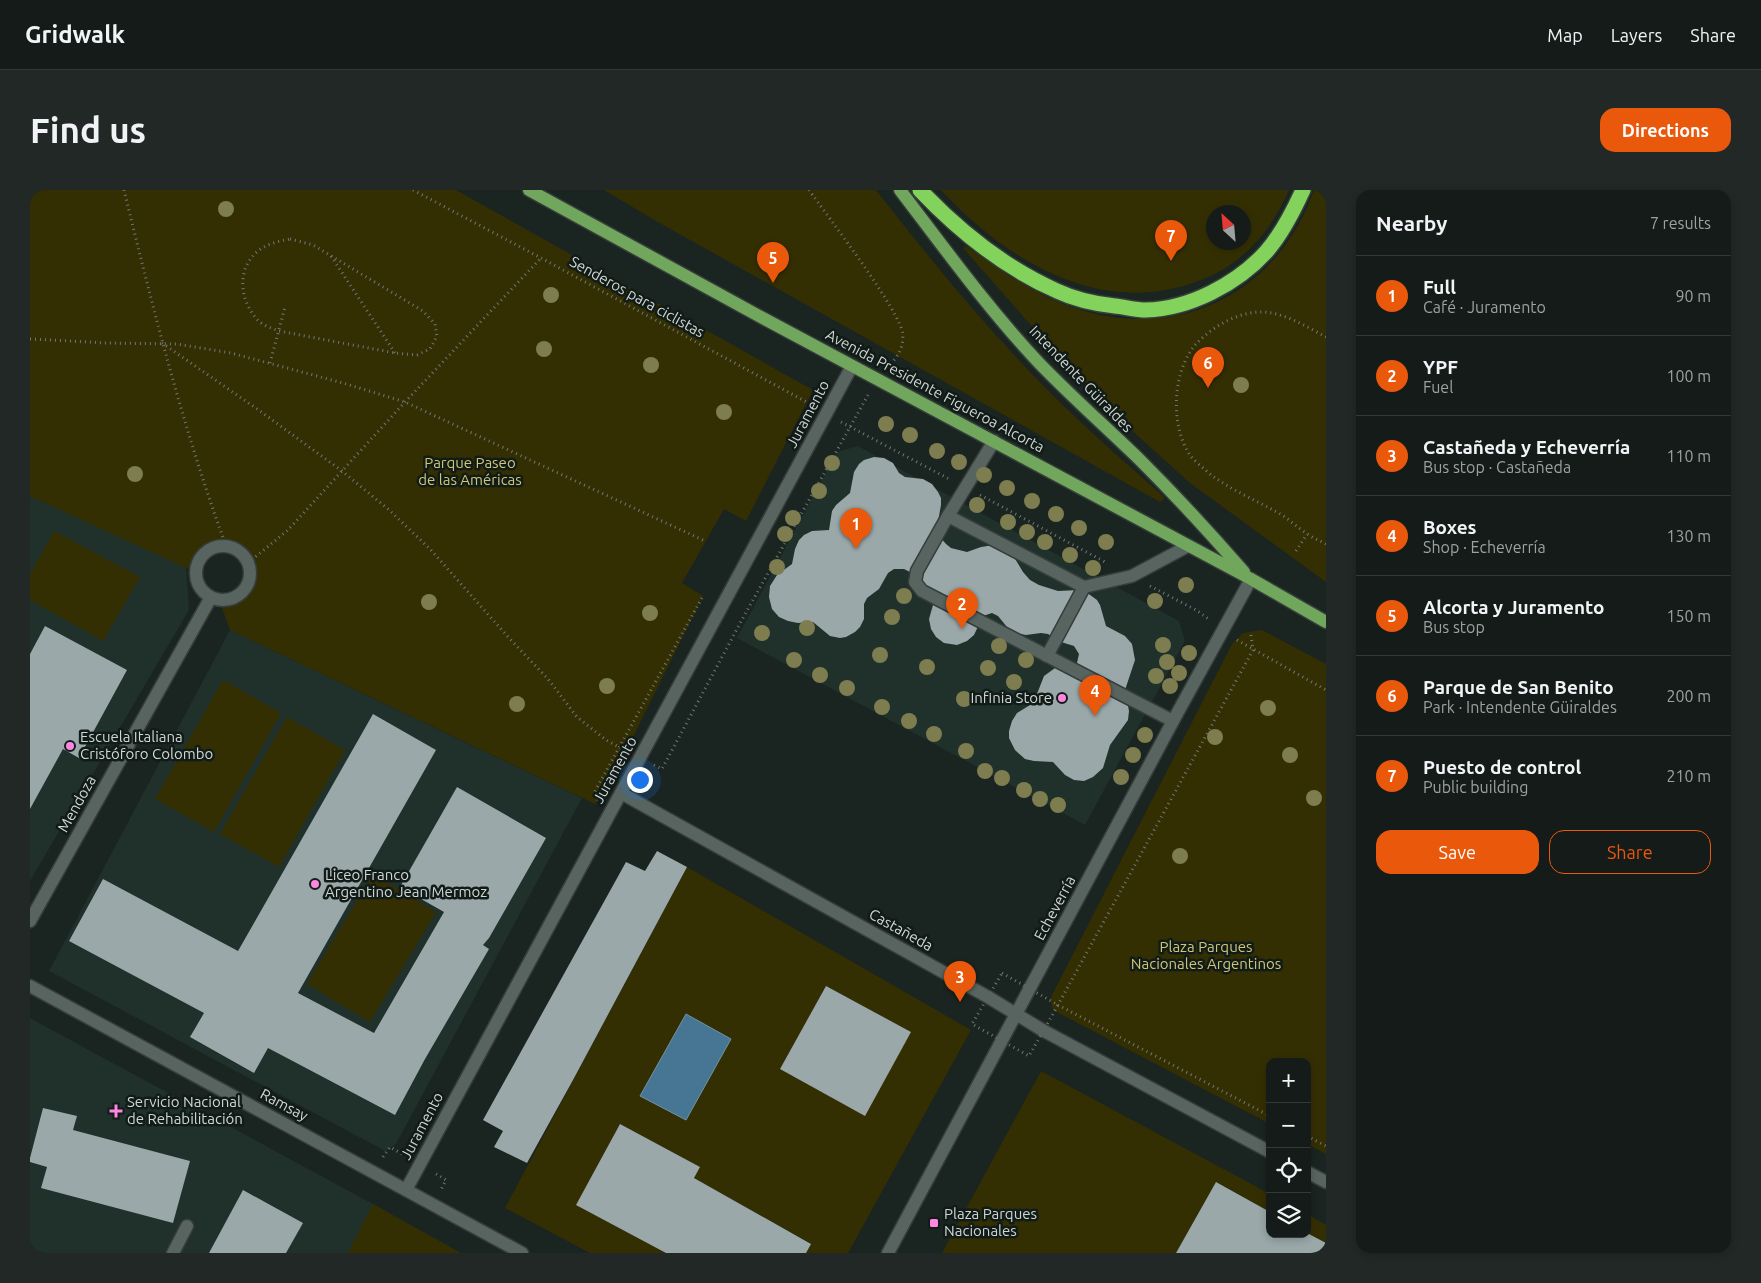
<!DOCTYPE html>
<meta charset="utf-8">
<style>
:root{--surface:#141b18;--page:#212825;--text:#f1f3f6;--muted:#9da1a2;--line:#333937;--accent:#ea580c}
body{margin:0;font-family:Ubuntu,sans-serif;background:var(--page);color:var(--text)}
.controls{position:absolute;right:15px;bottom:15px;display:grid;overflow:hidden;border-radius:10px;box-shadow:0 2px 8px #0003}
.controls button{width:45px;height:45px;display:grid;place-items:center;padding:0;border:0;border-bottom:1px solid var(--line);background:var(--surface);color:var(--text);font:25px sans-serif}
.compass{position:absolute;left:1176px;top:15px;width:45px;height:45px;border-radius:50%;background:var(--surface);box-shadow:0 2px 8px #0003;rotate:334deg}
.you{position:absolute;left:609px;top:589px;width:18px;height:18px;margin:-12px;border:4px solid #fff;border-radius:50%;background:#1a73e8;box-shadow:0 0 0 8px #1a73e833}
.badge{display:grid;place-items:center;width:32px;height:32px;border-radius:50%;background:var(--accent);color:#fff;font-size:16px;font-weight:700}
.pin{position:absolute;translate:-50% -41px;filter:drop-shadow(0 1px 2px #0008)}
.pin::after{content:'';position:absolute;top:26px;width:18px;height:15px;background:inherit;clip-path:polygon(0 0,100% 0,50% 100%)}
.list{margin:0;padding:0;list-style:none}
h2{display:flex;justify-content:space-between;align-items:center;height:65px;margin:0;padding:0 20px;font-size:21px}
h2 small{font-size:16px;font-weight:400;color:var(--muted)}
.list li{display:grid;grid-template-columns:32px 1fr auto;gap:15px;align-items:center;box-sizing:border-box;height:80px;padding:0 20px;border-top:1px solid var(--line)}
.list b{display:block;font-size:19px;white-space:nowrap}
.list p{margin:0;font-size:16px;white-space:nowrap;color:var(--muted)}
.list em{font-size:16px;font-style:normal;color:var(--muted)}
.actions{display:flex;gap:10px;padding:15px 20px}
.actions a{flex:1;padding:11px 0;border:1px solid var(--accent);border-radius:15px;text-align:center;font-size:18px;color:var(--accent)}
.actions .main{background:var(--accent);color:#fff}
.icon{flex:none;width:28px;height:28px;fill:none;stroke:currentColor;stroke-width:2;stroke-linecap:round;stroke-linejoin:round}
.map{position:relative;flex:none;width:1296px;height:1063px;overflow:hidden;border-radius:15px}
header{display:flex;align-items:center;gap:30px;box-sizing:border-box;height:70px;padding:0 25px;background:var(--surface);border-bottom:1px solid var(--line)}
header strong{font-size:24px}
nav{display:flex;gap:28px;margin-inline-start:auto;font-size:18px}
.intro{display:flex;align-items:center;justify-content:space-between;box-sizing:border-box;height:120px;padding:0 30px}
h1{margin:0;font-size:35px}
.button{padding:12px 22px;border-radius:15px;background:var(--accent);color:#fff;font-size:18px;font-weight:700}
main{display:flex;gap:30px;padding:0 30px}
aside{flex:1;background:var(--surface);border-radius:15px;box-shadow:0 2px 8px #0003}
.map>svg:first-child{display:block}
.built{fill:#20302a}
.green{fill:#342f03;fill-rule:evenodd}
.water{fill:#467693;stroke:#6f93a6}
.building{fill:#9aa8a9}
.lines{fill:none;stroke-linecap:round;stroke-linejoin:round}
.minor-casing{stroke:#363d3a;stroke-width:15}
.major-casing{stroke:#363d3a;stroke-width:15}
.highway-casing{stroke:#363d3a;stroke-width:18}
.path{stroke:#707875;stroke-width:3;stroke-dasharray:1 4;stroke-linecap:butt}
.minor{stroke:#58645f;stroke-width:12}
.major{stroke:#71a65d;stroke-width:12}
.highway{stroke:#82d25b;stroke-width:15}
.tree{fill:#7d7d50}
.poi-dot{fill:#fd86e1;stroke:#111b17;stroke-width:2}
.labels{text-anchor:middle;stroke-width:5;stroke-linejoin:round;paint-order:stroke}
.street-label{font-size:15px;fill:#d0d6d4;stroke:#111b17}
.park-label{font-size:15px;fill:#cec678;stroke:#111b17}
.poi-label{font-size:15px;fill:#d0d6d4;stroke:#111b17;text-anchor:start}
</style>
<header>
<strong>Gridwalk</strong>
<nav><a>Map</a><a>Layers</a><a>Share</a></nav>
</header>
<div class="intro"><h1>Find us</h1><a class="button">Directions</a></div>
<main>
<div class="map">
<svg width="1296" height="1063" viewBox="0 0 1296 1063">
<rect width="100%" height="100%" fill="#1a2420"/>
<g class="built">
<path d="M828,256L1149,431L1155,451L1055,635L707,448L807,262Z"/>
<path d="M0,306L156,376L159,420L0,691Z"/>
<path d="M200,440L552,608L366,954L355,961L19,781Z"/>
<path d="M0,828L343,1014L431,1063H0Z"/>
</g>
<g class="green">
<path d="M0,0H426L783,200L716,331L694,319L652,393L673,406L596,561L565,614L200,440L189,410C238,408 221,343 183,358C172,362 168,371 165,382L0,306Z"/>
<path d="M574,0H846C896,64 947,127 1003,185C1044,228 1089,267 1133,306L1134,309L1130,312L626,31Z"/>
<path d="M911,0H1259C1242,40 1212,75 1171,90C1072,129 978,72 911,0ZM1184,22H1214V52H1184Z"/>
<path d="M1284,0H1296V392L1160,293L1108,246L1076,216L1014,150L933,58L936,56C971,81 1006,106 1048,119C1151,152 1248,102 1284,0Z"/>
<path d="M24,341L110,387L73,451L0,410V385Z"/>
<path d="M1232,440L1296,474V964L1277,954V872H1240V934L1023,820L1020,809L1202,454L1213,443Z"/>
<path d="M193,490L251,523L184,642L125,609Z"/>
<path d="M257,527L315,560L249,677L190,644Z"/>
<path d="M657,677L941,840L818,1063H776L780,1053L664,988L670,977L590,934L547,1015L636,1063H560L475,1018ZM796,796L881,842L750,879Z"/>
<path d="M343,684L406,722L340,832L277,794Z"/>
<path d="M1011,881L1240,1004V1022L1186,992L1146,1063H912Z"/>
<path d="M343,1014L431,1063H318Z"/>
<path d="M1277,1024L1296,1035V1053L1277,1043Z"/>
</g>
<path class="water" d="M656,824L701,849L656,930L610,906Z"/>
<g class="building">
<path d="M844,267L854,268L863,273L869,283L875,287L893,289L902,294L908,302L911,308V315L907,337L909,346L916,354L921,358L937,362L951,357L964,355L984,367L993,382L1000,390L1009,395L1028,401L1049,400L1056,402L1067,410L1070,415L1076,436L1095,446L1102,454L1105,470L1095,500L1099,521L1098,530L1080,555L1073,578L1063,587L1054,591L1044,590L1035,585L1023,572L1004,571L995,569L985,560L979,548V541L982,531L987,523L1000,515L1005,509L1014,486L1025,478L1040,476L1047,473L1049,464L1044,456L1031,452L1018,444L1011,443L996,445L986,443L977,437L968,426L962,423L953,426L944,445L937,451L927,455L914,453L906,447L901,439L899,429L903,415L901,409L888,397L880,382L874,379H864L858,383L849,399L837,408L834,414V429L830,437L825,442L816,447L810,448L800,446L783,432L768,433L758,431L749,427L742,419L739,407L740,396L747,385L762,374L765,359L769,350L774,345L782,341L799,340L802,321L806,315L820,303L824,282L829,274L834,270Z"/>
<path d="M15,436L97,480L49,568L33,559L0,619V464Z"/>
<path d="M343,524L406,560L268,803L344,843L414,722L370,697L427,597L516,648L459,748L453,755L459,759L395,869L365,925L238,858L224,883L160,847L174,823L39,751L73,689L208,761Z"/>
<path d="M627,661L657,677L543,890L497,973L464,957L473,941L453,930L596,672L615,681Z"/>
<path d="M796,796L881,842L835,926L750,879Z"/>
<path d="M13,918L47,926L43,940L160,971L143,1033L11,998L17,977L0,972V968Z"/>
<path d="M590,934L670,977L664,988L781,1054L776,1063H636L546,1015Z"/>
<path d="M1186,992L1240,1022V1044H1277V1043L1296,1053V1058L1293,1063H1146Z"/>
<path d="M213,1000L273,1033L256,1063H179Z"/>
</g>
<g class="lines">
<defs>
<g id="minor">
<path d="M964,251L918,326L887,381L885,392L892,401L1143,531"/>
<path d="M918,326L1054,397L1102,386L1158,356"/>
<circle cx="193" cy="383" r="27"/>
<path d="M1017,466L1054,397"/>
<path d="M591,603L958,807L1014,841L1240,962"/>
<path d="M0,731L180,409"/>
<path d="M0,796L492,1063"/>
<path d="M1277,982L1296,992"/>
<path d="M376,1000L822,176"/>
<path d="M143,1063L157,1036"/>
<path d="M858,1063L1143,531L1221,389"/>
</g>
<g id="major">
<path d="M499,0L729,126L1221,389L1296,432"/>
<path d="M870,0C915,59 959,120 1010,174C1043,208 1077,238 1111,271C1147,307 1181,344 1214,382"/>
</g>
<path id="highway" d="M890,0C929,41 975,78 1027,101C1044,109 1066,114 1085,116C1095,117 1106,120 1116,120C1159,119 1207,94 1236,62C1252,44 1263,22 1273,0"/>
</defs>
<use href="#minor" class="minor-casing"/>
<use href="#major" class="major-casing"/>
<use href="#highway" class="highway-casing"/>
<g class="path">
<path d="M94,0C123,119 153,238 195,353L179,360"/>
<path d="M383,0L511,68L782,215"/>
<path d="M779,0C796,24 872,123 873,145C873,159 868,166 859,176"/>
<path d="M260,49L283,55L393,121L405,134L407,146L400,159L387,165L365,163L249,141C241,138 231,135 226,128C209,108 207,78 228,61C237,54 249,51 260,49Z"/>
<path d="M301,66L365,163"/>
<path d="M1296,147C1277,137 1252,121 1229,122C1206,123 1182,137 1166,154C1142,181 1140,236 1160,265C1163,270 1169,274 1173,278C1197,300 1228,310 1255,327C1262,332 1268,338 1276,343C1282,348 1289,350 1296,354"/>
<path d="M0,149L77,153L147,154L201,163L313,193L375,212L675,351"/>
<path d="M132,153L230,221L312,281L358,319L400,359L479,448L518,489L547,527L576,550L594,560"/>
<path d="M240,173L255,117"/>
<path d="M811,232L921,290"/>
<path d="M950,305L1077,373"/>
<path d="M1266,361L1277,344"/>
<path d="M218,373L258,340L375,212L511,68"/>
<path d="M1120,396L1166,420L1180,430"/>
<path d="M1221,445L1223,460L1028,815L1240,926"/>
<path d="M1207,450L1296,500"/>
<path d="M624,575L632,579L714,426L838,205"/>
<path d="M568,610L564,603L673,406"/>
<path d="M972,783L1028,815L999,866L942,834Z"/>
<path d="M1277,946L1296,956"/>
<path d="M353,967L360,957L374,965"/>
<path d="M406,984L416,990L411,1000"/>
</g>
<use href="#minor" class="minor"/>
<use href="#major" class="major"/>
<use href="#highway" class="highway"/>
</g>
<g class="tree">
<circle cx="196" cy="19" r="8"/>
<circle cx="521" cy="105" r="8"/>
<circle cx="514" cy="159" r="8"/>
<circle cx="621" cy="175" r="8"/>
<circle cx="1211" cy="195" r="8"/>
<circle cx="694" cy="222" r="8"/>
<circle cx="856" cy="234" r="8"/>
<circle cx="880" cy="245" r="8"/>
<circle cx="907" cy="261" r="8"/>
<circle cx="929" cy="272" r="8"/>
<circle cx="802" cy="273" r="8"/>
<circle cx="105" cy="284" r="8"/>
<circle cx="954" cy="285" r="8"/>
<circle cx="977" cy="298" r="8"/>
<circle cx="789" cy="301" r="8"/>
<circle cx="1002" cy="311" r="8"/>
<circle cx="947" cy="315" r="8"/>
<circle cx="1026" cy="324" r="8"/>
<circle cx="763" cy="328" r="8"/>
<circle cx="978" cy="332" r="8"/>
<circle cx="1049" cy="338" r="8"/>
<circle cx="997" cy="342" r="8"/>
<circle cx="755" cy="344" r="8"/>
<circle cx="1015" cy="352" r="8"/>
<circle cx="1076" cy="352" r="8"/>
<circle cx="1040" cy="365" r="8"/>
<circle cx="747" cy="377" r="8"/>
<circle cx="1063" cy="378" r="8"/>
<circle cx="1156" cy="395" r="8"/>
<circle cx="874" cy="406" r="8"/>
<circle cx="1125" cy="411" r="8"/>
<circle cx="399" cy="412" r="8"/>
<circle cx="620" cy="423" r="8"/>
<circle cx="862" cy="427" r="8"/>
<circle cx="777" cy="438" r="8"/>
<circle cx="732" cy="443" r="8"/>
<circle cx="1133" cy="455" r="8"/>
<circle cx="969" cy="456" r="8"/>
<circle cx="1159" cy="463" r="8"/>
<circle cx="850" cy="465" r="8"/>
<circle cx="764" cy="470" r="8"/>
<circle cx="996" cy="470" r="8"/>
<circle cx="1137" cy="472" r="8"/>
<circle cx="897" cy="477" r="8"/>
<circle cx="958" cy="478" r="8"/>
<circle cx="1149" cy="483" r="8"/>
<circle cx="790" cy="485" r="8"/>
<circle cx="1126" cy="486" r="8"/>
<circle cx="984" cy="492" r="8"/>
<circle cx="577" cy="496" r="8"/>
<circle cx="1140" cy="496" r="8"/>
<circle cx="817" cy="498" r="8"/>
<circle cx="934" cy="509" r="8"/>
<circle cx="487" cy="514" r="8"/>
<circle cx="852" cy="517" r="8"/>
<circle cx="1238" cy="518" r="8"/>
<circle cx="879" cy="531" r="8"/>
<circle cx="904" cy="544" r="8"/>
<circle cx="1115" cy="545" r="8"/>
<circle cx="1185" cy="547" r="8"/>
<circle cx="936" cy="561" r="8"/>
<circle cx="1103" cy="565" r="8"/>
<circle cx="1260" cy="565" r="8"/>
<circle cx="955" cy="581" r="8"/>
<circle cx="1091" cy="587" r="8"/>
<circle cx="972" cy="588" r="8"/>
<circle cx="994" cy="600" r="8"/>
<circle cx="1284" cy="608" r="8"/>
<circle cx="1010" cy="609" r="8"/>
<circle cx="1028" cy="615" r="8"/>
<circle cx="1150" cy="666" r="8"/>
</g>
<g class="poi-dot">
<circle cx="1032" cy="508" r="5"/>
<circle cx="40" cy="556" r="5"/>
<circle cx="285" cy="694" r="5"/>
<path d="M83.5 913.5h5v5h5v5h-5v5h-5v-5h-5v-5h5z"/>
<rect x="899" y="1028" width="10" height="10" rx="2.5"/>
</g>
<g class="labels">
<g class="street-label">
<text transform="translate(607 107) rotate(29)" y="5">Senderos para ciclistas</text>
<text transform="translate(1051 189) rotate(46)" y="5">Intendente Güiraldes</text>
<text transform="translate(905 201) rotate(28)" y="5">Avenida Presidente Figueroa Alcorta</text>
<text transform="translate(778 224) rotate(-62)" y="5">Juramento</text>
<text transform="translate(585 580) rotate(-61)" y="5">Juramento</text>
<text transform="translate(47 614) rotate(-61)" y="5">Mendoza</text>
<text transform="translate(1025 718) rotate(-62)" y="5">Echeverría</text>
<text transform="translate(871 740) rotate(29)" y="5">Castañeda</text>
<text transform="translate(254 915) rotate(28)" y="5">Ramsay</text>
<text transform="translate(392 936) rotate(-62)" y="5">Juramento</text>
</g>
<g class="park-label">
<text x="440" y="278">Parque Paseo<tspan x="440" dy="17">de las Américas</tspan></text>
<text x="1176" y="762">Plaza Parques<tspan x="1176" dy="17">Nacionales Argentinos</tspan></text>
</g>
<g class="poi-label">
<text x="1022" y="513" text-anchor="end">Infinia Store</text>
<text x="50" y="552">Escuela Italiana<tspan x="50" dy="17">Cristóforo Colombo</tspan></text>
<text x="295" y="690">Liceo Franco<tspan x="295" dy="17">Argentino Jean Mermoz</tspan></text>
<text x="97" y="917">Servicio Nacional<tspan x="97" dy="17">de Rehabilitación</tspan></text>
<text x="914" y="1029">Plaza Parques<tspan x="914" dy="17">Nacionales</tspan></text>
</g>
</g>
</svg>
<div class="controls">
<button>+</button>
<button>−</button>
<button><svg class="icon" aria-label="locate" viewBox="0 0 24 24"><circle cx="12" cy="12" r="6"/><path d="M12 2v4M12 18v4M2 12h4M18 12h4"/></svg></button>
<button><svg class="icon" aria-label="layers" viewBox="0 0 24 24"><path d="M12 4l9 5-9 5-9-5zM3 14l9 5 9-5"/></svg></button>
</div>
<svg class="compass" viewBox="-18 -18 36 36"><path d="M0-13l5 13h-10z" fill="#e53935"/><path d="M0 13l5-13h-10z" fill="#9da1a2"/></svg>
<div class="you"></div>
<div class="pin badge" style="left:826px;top:359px">1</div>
<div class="pin badge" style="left:932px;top:439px">2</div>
<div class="pin badge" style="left:930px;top:812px">3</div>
<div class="pin badge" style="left:1065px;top:526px">4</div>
<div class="pin badge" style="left:743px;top:93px">5</div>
<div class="pin badge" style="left:1178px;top:198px">6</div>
<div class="pin badge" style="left:1141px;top:71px">7</div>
</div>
<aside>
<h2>Nearby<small>7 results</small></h2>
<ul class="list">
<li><span class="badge">1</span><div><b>Full</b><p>Café · Juramento</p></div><em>90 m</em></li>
<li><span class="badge">2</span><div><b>YPF</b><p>Fuel</p></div><em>100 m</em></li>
<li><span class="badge">3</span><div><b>Castañeda y Echeverría</b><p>Bus stop · Castañeda</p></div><em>110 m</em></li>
<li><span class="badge">4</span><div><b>Boxes</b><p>Shop · Echeverría</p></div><em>130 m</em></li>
<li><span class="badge">5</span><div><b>Alcorta y Juramento</b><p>Bus stop</p></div><em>150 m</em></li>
<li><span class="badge">6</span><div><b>Parque de San Benito</b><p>Park · Intendente Güiraldes</p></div><em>200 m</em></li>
<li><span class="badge">7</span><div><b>Puesto de control</b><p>Public building</p></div><em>210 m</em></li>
</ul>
<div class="actions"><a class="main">Save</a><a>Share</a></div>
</aside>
</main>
